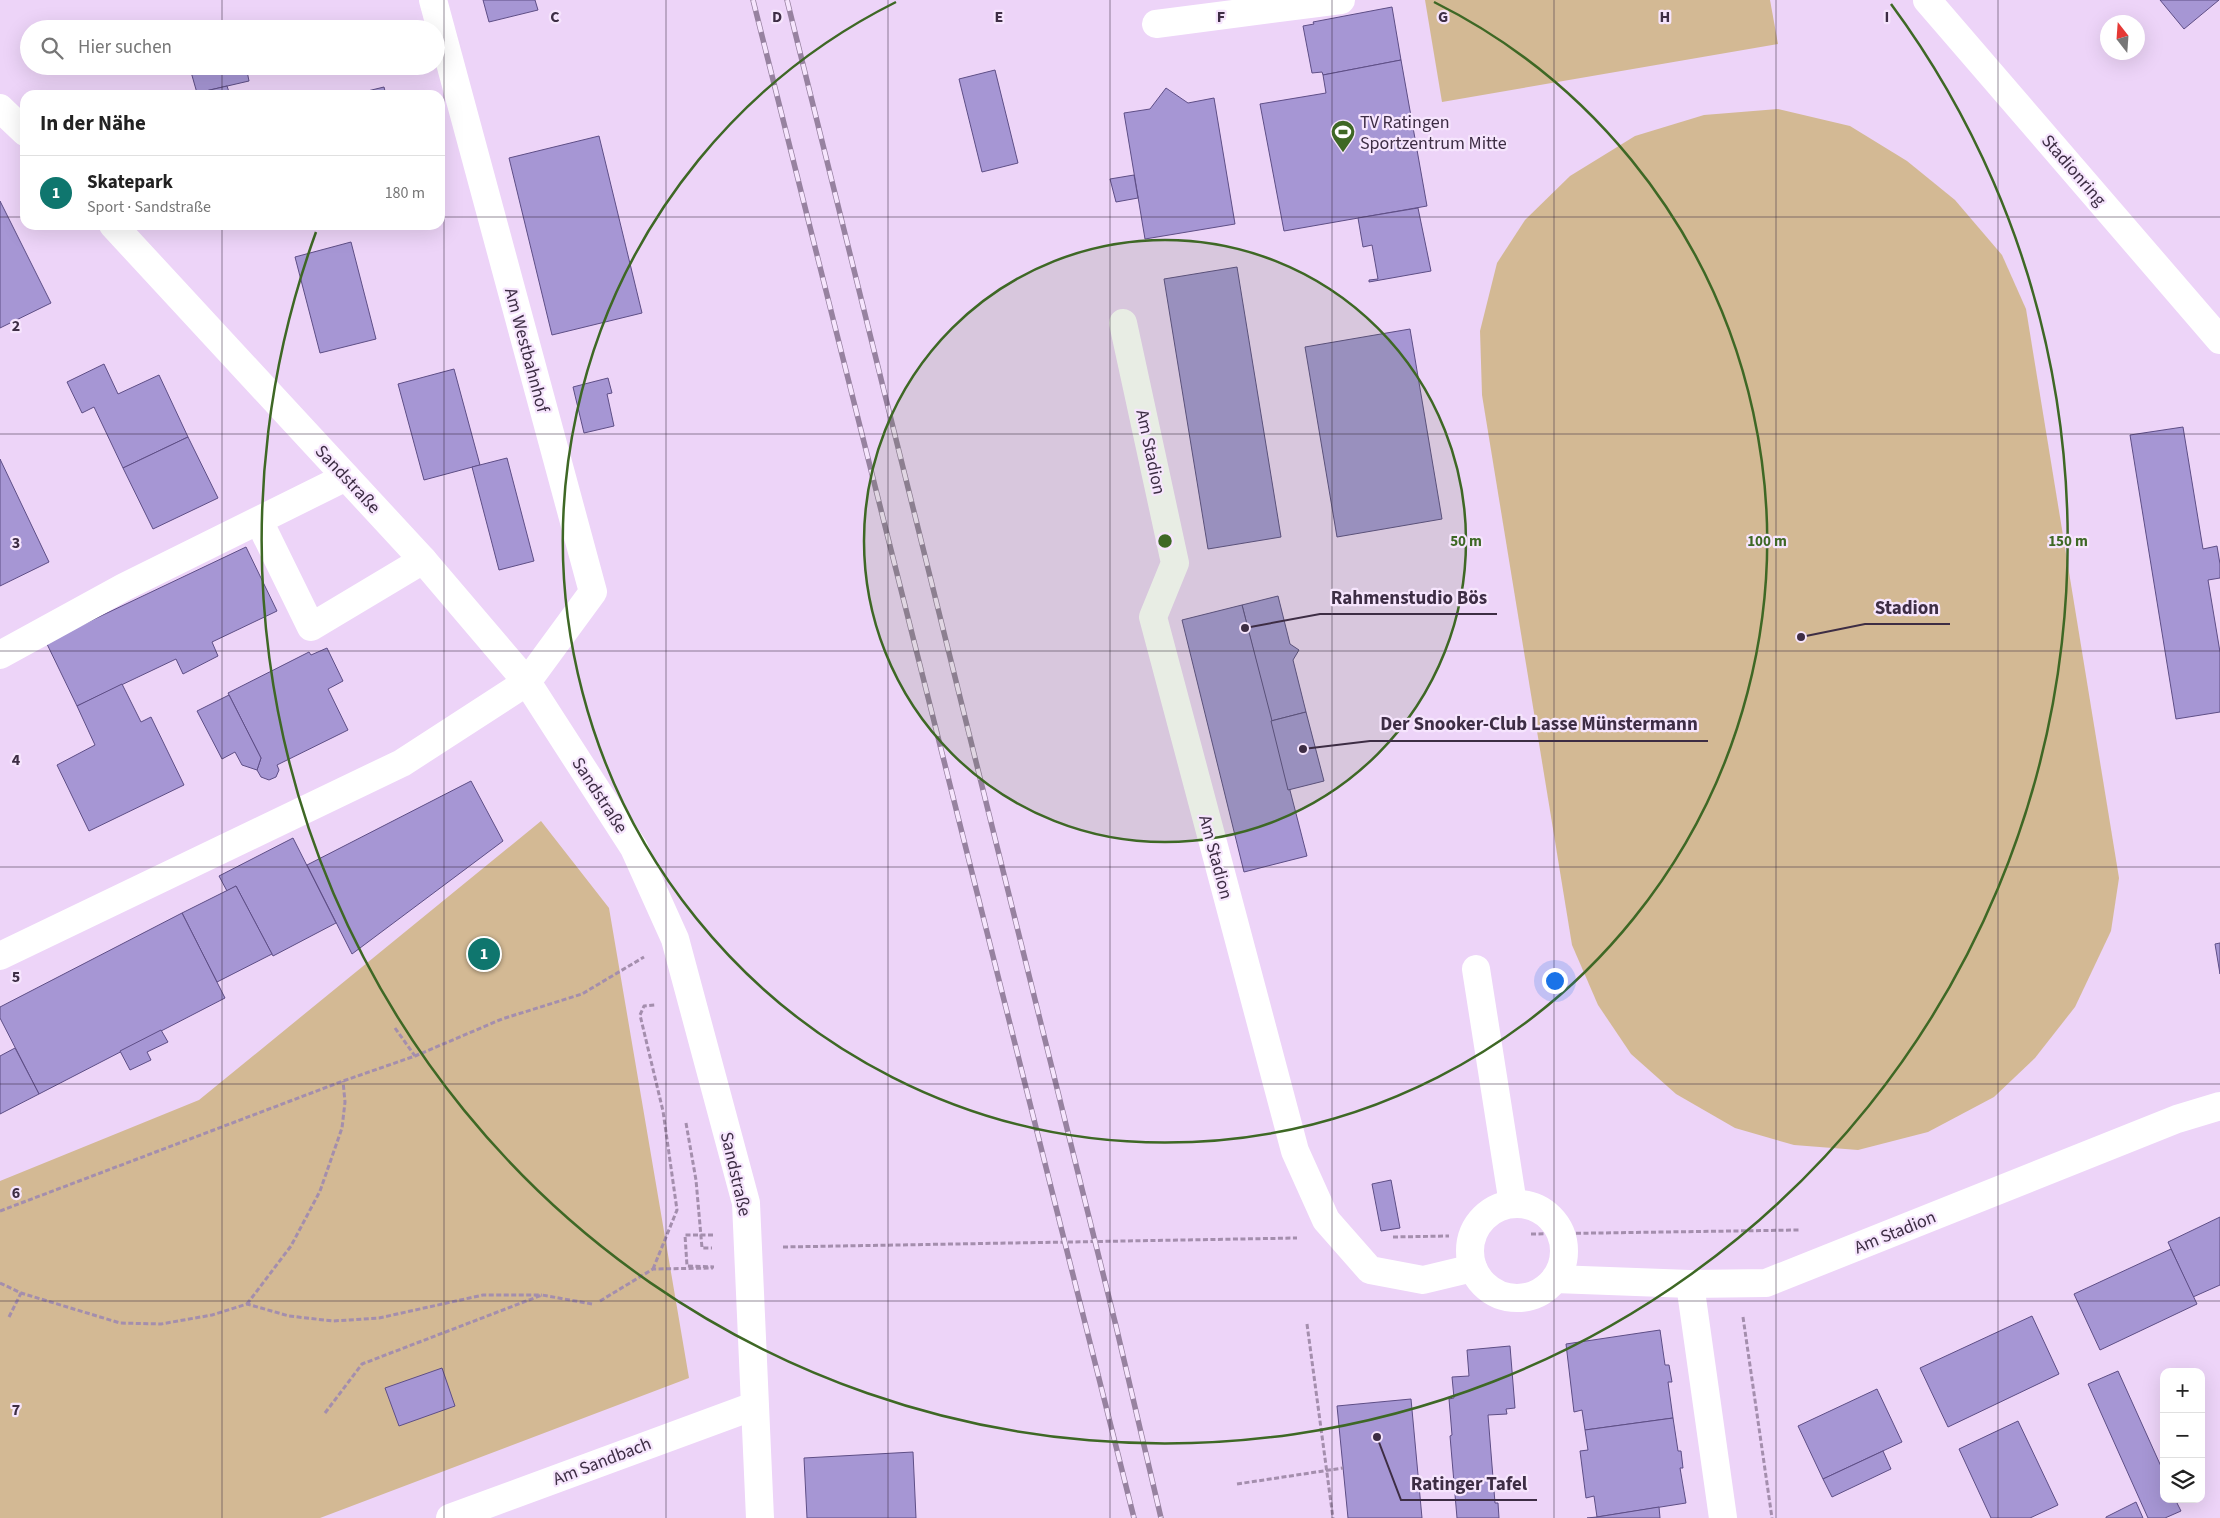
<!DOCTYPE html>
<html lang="de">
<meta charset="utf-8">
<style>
:root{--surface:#fff;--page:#f2f2f2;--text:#222;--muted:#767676;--line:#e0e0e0;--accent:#0f766e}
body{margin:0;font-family:"Source Sans 3",sans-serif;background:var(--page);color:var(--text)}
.controls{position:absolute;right:15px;bottom:15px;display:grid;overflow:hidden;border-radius:10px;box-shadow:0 5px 20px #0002}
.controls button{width:45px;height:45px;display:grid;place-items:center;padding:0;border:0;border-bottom:1px solid var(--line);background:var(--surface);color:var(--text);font:25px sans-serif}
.compass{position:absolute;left:2100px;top:15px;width:45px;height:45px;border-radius:50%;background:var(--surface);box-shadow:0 5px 20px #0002;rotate:343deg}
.you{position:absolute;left:1554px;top:980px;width:18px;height:18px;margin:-12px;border:4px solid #fff;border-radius:50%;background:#1a73e8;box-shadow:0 0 0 8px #1a73e833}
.badge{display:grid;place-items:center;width:32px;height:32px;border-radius:50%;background:var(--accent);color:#fff;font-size:16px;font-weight:700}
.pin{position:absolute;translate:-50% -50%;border:2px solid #fff;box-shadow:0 1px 5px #0006}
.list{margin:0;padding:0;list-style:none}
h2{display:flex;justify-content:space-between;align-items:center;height:65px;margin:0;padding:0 20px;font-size:21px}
h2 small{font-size:16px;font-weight:400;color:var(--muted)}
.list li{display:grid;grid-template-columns:32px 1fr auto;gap:15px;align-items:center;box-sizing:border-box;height:75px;padding:0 20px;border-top:1px solid var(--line)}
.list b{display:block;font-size:19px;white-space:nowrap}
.list p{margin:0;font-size:16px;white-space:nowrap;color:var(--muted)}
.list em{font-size:16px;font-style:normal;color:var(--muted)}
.icon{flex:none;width:28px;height:28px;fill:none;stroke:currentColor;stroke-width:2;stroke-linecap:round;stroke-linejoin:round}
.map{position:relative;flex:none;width:2220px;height:1518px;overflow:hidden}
.search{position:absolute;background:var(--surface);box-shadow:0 5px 20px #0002;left:20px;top:20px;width:425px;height:55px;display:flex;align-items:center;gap:12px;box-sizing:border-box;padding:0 18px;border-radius:28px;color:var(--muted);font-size:19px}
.panel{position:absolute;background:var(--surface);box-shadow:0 5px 20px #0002;left:20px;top:90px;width:425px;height:140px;border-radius:15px}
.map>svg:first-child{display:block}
.green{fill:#d3b994}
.building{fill:#a696d4;stroke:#5e4e86}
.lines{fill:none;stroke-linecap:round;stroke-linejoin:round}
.path{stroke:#a48ead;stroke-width:3;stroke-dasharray:5 2.5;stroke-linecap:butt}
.minor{stroke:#fff;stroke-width:28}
.major{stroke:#fff;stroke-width:28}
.rail-casing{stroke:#9782a0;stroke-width:5.5}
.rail{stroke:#f6e5fd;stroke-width:4;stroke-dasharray:11;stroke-linecap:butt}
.grid{fill:none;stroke:#3d2d44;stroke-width:1;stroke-opacity:0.55}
.ring{fill:none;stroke:#3e6825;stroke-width:2.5}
.labels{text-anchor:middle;stroke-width:4.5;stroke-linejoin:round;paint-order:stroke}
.poi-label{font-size:18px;fill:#3d2d44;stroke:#f6e5fd;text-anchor:start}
.street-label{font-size:18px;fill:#3d2d44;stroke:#f6e5fd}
.grid-label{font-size:16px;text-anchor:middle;font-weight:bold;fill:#3d2d44;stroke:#f6e5fd;stroke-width:4.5;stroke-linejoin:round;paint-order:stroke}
.centre{fill:#3e6825;stroke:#f6e5fd;stroke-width:2.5}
.ring-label{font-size:15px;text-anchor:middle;font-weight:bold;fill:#3e6825;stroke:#f6e5fd;stroke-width:4.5;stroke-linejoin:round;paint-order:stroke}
.leader{fill:none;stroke:#3d2d44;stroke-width:2}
.callout-dot{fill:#3d2d44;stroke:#f6e5fd;stroke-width:2}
.callout-label{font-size:19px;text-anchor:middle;font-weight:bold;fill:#3d2d44;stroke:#f6e5fd;stroke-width:4.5;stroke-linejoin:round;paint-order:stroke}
</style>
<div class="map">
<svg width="2220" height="1518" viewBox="0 0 2220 1518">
<rect width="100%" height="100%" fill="#edd4f8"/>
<g class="green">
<path d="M1425,0H1770L1778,44L1442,102Z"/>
<path d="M1778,109L1850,126L1907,161L1955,200L2002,255L2026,309L2119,878L2111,931L2075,1007L2035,1058L1994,1097L1928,1132L1858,1150L1794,1145L1735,1128L1676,1094L1631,1054L1598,1005L1572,945L1482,395L1480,331L1497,263L1525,220L1570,176L1635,136L1704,115Z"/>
<path d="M541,821L609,908L689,1378L320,1518H0V1181L199,1100Z"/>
</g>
<g class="building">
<path d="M483,0H535L538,10L489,22Z"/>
<path d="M2160,0H2219L2184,29Z"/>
<path d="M1392,7L1401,60L1323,75L1322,72L1312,73L1303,26L1314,24L1313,22Z"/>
<path d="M1401,60L1427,206L1284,231L1260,104L1326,93L1323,75Z"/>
<path d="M214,66H246L249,81L197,93L191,72Z"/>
<path d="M995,70L1018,163L982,172L959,79Z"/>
<path d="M227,86L230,95H189L197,93Z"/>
<path d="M384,87L386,95H351Z"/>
<path d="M1166,88L1188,103L1214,98L1235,224L1145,239L1124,113L1150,109Z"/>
<path d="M599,136L642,313L552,335L509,158Z"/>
<path d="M1134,175L1138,198L1116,202L1110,179Z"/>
<path d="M0,201L51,303L0,328Z"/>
<path d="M1418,208L1431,271L1369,282V280L1378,279L1372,245L1363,247L1358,218Z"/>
<path d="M351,242L376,339L320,353L295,257Z"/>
<path d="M1237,267L1281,537L1208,549L1164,279Z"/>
<path d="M1410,329L1442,519L1337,537L1305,347Z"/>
<path d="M104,364L118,394L159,375L188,437L123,468L94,407L82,413L67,382Z"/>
<path d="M454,369L480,465L424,480L398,384Z"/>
<path d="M608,378L612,393L607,394L614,426L584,433L573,387Z"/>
<path d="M2183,427L2203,549L2217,546L2220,564V578L2208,580L2220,652V712L2176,719L2130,435Z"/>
<path d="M188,437L218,498L153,529L123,468Z"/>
<path d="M507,458L534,561L499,570L472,467Z"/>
<path d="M0,459L49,562L0,586Z"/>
<path d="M246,547L277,611L212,642L218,656L183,674L176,659L77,706L46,642Z"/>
<path d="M1278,596L1290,644L1299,650L1293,660L1306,712L1271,721L1242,605Z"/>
<path d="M1242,605L1307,856L1244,872L1182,620Z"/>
<path d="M327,648L343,681L328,689L348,730L277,765L279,770L276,777L269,780L261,777L257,770L261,758L228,693L309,652L311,655Z"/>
<path d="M122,684L141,722L151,717L184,785L89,831L57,765L95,745L77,706Z"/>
<path d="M229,695L261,758L257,770L242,765L235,752L222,759L197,711Z"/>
<path d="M1306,712L1324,781L1288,790L1271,721Z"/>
<path d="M471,781L503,841L352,954L307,865Z"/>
<path d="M293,838L336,923L273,956L236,886L227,891L219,876Z"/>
<path d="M236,886L272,954L217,982L182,913Z"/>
<path d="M182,913L225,998L39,1094L0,1018V1007Z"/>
<path d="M2220,943V974L2215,944Z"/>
<path d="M161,1030L168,1042L147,1052L151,1060L130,1070L120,1051Z"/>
<path d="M15,1048L39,1094L0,1114V1056Z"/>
<path d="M1391,1180L1400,1228L1381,1231L1372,1184Z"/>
<path d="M2220,1217V1285L2193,1297L2168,1242Z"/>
<path d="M2171,1249L2197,1304L2100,1350L2074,1294Z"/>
<path d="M2032,1316L2059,1374L1948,1427L1920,1368Z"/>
<path d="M1660,1330L1665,1365H1669L1672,1382H1668L1673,1418L1585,1430L1582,1410L1574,1412L1566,1344Z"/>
<path d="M1510,1346L1515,1408L1506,1409L1507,1414L1488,1415L1495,1503H1498L1499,1518H1457L1450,1436L1452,1435L1449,1399L1454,1398L1452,1377L1469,1376L1467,1350Z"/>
<path d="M442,1368L455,1406L399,1426L385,1388Z"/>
<path d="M2118,1371L2164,1473V1499H2175L2181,1511L2165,1518H2148L2088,1384Z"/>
<path d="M1877,1389L1902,1442L1823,1479L1798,1426Z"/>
<path d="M1411,1399L1422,1518H1348L1337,1406Z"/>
<path d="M1673,1418L1678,1451H1681L1683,1468H1680L1686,1503L1597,1517L1594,1496L1586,1498L1580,1451L1588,1450L1585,1430Z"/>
<path d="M2018,1421L2058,1505L2030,1518H1991L1959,1449Z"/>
<path d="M1883,1451L1891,1469L1832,1497L1823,1479Z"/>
<path d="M913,1452L916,1518H807L804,1458Z"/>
<path d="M2136,1502L2143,1518H2106V1517Z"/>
<path d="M1659,1507L1660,1518H1587L1597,1517Z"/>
</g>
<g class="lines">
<g class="path">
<path d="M395,1028L415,1056"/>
<path d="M686,1123L696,1180L702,1248H712"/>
<path d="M0,1211L343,1081L415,1056L502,1019L582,994L644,957"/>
<path d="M1531,1234L1799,1230"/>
<path d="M713,1235H685L687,1266L714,1267"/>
<path d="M1393,1237L1449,1236"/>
<path d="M783,1247L1297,1238"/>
<path d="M653,1269L677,1210L663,1111L640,1015L644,1006L655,1005"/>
<path d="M0,1283L21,1293L120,1323L161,1324L212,1315L247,1304L289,1316L333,1321L379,1318L483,1295H542"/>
<path d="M600,1301L653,1269L713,1268"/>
<path d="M247,1304L291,1246L320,1191L342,1128L345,1102L343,1081"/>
<path d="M9,1317L21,1293"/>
<path d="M1743,1317L1772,1518"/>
<path d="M1307,1324L1333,1518"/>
<path d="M325,1413L362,1364L542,1295L592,1304"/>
<path d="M1237,1484L1343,1468"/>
</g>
<g class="minor">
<path d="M1156,24L1341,0"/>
<path d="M0,108L25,132"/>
<path d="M113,225L423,560L527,682L634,848L675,939L746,1203L760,1518"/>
<path d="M1123,323L1175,563L1153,617L1295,1151L1326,1220L1370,1270L1423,1280L1473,1268"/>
<path d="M259,521L311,627L423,560"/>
<path d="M0,655L124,587L346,477"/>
<path d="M0,956L402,763L527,682L593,592L433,0"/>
<path d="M1476,969L1513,1204"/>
<circle cx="1517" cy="1251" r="47"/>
<path d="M1555,1279L1690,1284L1766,1283L2177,1119L2220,1106"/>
<path d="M1690,1284L1723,1518"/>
<path d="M450,1518L754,1406"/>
</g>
<path class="major" d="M1927,0L2220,340"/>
<defs>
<g id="rail">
<path d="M753,0L1134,1518"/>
<path d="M787,0L1116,1326L1161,1518"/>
</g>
</defs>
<use href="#rail" class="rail-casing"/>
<use href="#rail" class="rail"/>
</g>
<path class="grid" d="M222,0V29M444,0V1518M666,0V1518M888,0V1518M1110,0V1518M1332,0V1518M1554,0V1518M1776,0V1518M1998,0V1518M222,66V95M0,217H25M440,217H2220M222,225V1518M0,434H2220M0,651H2220M0,867H2220M0,1084H2220M0,1301H2220"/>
<circle cx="1165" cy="541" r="301" fill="#3e6825" fill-opacity=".12"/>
<g class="ring">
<circle cx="1165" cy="541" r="301"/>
<path d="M1434 2A602 602 0 1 1 896 2"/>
<path d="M1891 4A903 903 0 1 1 316 232"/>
</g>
<defs>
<symbol id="stadium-pin" viewBox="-11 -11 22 30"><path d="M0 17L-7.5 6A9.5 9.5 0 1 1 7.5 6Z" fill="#3e6825" stroke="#f6e5fd"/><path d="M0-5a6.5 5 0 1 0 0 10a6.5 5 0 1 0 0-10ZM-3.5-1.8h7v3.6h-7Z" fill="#fff"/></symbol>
</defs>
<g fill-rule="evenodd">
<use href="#stadium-pin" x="1329" y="118" width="28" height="38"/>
</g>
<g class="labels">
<g class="poi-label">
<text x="1360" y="128">TV Ratingen<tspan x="1360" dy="21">Sportzentrum Mitte</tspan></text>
</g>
<g class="street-label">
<text transform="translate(2074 170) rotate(49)" y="6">Stadionring</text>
<text transform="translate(527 350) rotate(75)" y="6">Am Westbahnhof</text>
<text transform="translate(1151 452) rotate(78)" y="6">Am Stadion</text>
<text transform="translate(348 479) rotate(47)" y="6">Sandstraße</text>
<text transform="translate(600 795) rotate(57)" y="6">Sandstraße</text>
<text transform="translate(1216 857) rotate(75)" y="6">Am Stadion</text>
<text transform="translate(736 1174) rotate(77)" y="6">Sandstraße</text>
<text transform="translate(1895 1232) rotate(-22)" y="6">Am Stadion</text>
<text transform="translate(602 1461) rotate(-21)" y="6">Am Sandbach</text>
</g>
</g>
<g class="grid-label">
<text x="555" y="22">C</text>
<text x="777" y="22">D</text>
<text x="999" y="22">E</text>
<text x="1221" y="22">F</text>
<text x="1443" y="22">G</text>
<text x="1665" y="22">H</text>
<text x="1887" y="22">I</text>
<text x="16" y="331">2</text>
<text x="16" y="548">3</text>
<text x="16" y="765">4</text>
<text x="16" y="982">5</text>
<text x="16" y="1198">6</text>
<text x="16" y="1415">7</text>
</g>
<circle cx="1165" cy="541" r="8" class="centre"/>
<g class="ring-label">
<text x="1466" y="546">50 m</text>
<text x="1767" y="546">100 m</text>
<text x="2068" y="546">150 m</text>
</g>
<path class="leader" d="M1245 628L1320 614H1497M1801 637L1865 624H1950M1303 749L1370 741H1708M1377 1437L1401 1500H1537"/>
<g class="callout-dot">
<circle cx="1245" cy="628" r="5"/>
<circle cx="1801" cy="637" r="5"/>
<circle cx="1303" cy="749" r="5"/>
<circle cx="1377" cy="1437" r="5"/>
</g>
<g class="callout-label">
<text x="1409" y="604">Rahmenstudio Bös</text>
<text x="1907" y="614">Stadion</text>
<text x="1539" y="730">Der Snooker-Club Lasse Münstermann</text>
<text x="1469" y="1490">Ratinger Tafel</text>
</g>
</svg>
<div class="controls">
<button>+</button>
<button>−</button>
<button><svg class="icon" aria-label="layers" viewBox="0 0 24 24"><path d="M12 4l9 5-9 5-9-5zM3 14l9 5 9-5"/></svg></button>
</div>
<svg class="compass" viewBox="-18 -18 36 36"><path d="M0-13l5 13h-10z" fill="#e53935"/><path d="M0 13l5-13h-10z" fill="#767676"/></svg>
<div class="you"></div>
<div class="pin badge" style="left:484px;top:954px">1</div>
<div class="search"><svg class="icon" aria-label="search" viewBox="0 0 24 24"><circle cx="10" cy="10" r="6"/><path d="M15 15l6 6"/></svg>Hier suchen</div>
<section class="panel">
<h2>In der Nähe<small></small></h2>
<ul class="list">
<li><span class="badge">1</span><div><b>Skatepark</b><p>Sport · Sandstraße</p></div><em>180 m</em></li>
</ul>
</section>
</div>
